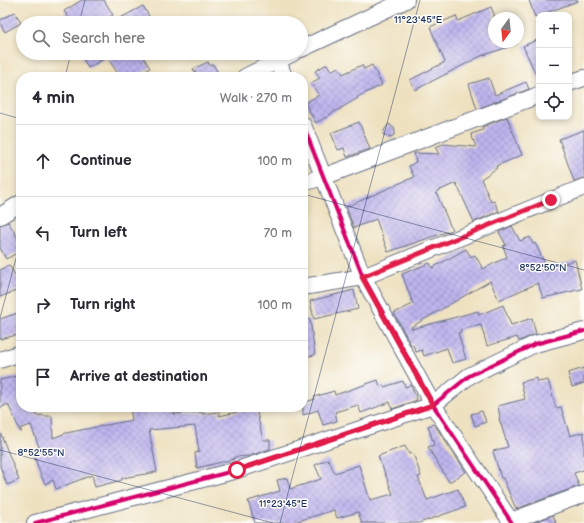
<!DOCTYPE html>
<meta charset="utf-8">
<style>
:root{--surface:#fff;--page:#f2f2f3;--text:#2b2b33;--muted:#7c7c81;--line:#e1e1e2}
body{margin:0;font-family:"Balsamiq Sans",sans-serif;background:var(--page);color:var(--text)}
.controls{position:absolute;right:12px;top:12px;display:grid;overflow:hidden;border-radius:8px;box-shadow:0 2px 6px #0003}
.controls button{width:36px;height:36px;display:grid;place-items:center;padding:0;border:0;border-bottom:1px solid var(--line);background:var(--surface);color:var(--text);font:20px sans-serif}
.compass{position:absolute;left:488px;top:12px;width:36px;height:36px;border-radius:50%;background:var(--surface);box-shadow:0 2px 6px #0003;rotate:195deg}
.stop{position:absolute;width:12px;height:12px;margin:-9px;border:3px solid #e11d48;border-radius:50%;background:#fff}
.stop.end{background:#e11d48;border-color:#fff;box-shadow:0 1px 4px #0008}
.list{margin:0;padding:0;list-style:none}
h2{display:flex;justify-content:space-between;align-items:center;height:52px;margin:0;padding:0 16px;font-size:17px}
h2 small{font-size:13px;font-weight:400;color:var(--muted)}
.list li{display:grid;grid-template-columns:26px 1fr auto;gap:12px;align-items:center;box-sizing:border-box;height:72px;padding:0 16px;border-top:1px solid var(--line)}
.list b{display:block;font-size:15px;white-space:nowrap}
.list em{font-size:13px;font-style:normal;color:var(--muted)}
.icon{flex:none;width:22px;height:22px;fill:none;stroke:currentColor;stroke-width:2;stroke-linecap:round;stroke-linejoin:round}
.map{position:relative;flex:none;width:584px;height:523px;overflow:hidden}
.search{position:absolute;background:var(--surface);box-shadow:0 2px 6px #0003;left:16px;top:16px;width:292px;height:44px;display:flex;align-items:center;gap:10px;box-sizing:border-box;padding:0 14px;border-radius:22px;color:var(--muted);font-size:15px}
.panel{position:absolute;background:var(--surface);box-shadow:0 2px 6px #0003;left:16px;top:72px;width:292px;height:340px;border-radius:16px}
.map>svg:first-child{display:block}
.building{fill:url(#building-cross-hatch)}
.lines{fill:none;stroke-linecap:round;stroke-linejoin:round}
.minor-casing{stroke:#656d80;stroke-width:18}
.minor{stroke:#fff;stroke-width:16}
.cycleway-casing{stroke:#fdfcf7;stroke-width:6}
.cycleway{stroke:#d6006c;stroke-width:4}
.route{stroke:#e11d48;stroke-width:5}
.ticks{fill:none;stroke:#1b2f5e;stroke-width:1;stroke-opacity:0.45}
.ticks-label{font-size:10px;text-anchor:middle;fill:#1b2f5e;stroke:#fdfcf7;stroke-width:3;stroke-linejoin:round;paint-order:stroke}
</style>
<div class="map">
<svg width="584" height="523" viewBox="0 0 584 523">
<defs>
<pattern id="building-cross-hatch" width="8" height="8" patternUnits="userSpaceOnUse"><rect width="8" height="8" fill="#bfb5ee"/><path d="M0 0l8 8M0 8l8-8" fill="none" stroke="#9a94c4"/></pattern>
</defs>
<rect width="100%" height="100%" fill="#fdfcf7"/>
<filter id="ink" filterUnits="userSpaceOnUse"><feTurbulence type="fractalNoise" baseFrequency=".025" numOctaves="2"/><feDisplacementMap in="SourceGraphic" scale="8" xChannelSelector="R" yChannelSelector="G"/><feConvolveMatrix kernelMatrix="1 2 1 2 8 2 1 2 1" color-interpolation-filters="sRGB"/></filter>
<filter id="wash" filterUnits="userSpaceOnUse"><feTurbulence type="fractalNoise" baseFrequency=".012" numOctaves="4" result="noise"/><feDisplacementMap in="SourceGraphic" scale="16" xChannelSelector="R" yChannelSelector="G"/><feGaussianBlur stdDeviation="0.9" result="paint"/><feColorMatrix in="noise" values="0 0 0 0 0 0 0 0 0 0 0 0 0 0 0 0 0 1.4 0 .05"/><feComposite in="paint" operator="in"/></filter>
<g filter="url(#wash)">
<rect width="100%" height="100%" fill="#eee1c0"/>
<g id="blocks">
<g class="building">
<path d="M82,0H104L113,15L99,23H72L64,11Z"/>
<path d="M529,0H578V1L535,17Z"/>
<path d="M143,6L153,23H111Z"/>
<path d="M491,7L494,14V42H517V44L481,56L415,90L410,80L445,62L430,27L456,16L458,21Z"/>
<path d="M15,12L21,23L5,32L0,23V20Z"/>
<path d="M539,39V81L523,46Z"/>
<path d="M80,53H141L150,68L135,77H120L107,57L88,68Z"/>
<path d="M208,62L210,66L213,64L220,77H188L196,73L193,69Z"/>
<path d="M327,64L331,71L338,67L343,74L362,65L364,69L372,65L382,85L357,97L358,98L316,123L305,103L319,95L311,83L320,78L315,71Z"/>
<path d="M489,78L495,95L526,82L529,89L477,109L469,84Z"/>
<path d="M507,117L522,155L496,166L497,168L481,179L491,202L494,201L499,211L474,222L456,183L436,192L452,230L388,252L376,219L354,228L346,207L414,177L409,166L416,162L414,153L439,154L435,147L443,144L476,147L471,134L483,130L482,127Z"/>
<path d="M359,122L370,149L347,157L344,148L338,150L331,133Z"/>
<path d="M389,124L394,128L395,131L394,135L390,138L383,134L385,129Z"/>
<path d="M584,130V178L574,181L559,139Z"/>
<path d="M8,222L21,243V251L6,259L0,248V225Z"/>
<path d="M512,226L520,241L530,237L533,244L535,243L547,268L575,260L582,289L543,298L538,283L499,300L490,281L411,327L412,329L478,311L479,315L503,305L511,325L532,318L536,334L519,341L517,337L487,346L481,325L460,330L461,332L458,333L466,359L452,363L447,348L424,356L422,350L416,352L413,345H411L394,313L413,304L402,274L430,263L432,268L466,249L471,257L475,255L483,269L507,257L503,246L506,245L499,232Z"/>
<path d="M9,265L21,285V289L0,297V270Z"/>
<path d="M354,290L358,309L314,319L310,301Z"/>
<path d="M21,312V334L0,339V319Z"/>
<path d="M310,319L315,355L303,357V320Z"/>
<path d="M584,368V383L572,387L568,373Z"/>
<path d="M21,375V407H34L37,416L42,415L43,416H52L53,438L66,433L132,420L130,407H173L174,414L202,412V414L219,412V416L256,408L263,440H270V449L249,456L234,457V459L197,468L195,453L199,452L195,426L149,430L157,472L122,478V480L95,487L92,475L56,489L53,480L45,484L40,473L33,452L40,450L31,425L21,428V433L8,404L0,408V380Z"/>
<path d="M537,378L538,382L548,380L556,408L561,407L570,436L584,432V470L574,473L579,486L516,509L503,478H501L493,451L508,447L499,418L500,417L498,406L525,399L521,382Z"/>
<path d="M378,380L380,386L383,385L384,387L403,381L405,387L411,385L417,400L392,409L390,402L361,413L358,405L335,412L337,421L323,425L318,410L303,415V403L315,399L314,397L334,391L335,395Z"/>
<path d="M482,411L486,422L475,426L471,414Z"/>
<path d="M434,424L466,472L449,482L428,447L434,445L428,426Z"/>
<path d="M0,432L19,480L7,485L0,466Z"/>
<path d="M405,446L409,454L413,453L421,476L418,477L427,500L458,489L465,507L419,523H362L358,512L337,518L334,510L291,523H255L248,501L280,491L277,480L287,478L290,489L321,479L315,465L328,459L335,473L359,465L370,500L393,494L378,456Z"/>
<path d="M553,515L556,523H533Z"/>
</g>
</g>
</g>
<g filter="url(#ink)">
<use href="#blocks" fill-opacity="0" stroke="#656d80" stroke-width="1"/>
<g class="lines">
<defs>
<g id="minor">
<path d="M301,49L406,0"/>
<path d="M278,60L284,77"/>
<path d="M245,77L293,53"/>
<path d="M569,83L584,78"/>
<path d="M303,125L363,277L433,405L512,523"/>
<path d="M303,183L323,177L539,95"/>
<path d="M0,216L21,203"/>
<path d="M303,287L363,277L584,187"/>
<path d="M0,360L21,353"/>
<path d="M511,521L584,494"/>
<path d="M35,523L237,470L433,405L469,376L535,344L584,331"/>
</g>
</defs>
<use href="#minor" class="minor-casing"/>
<use href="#minor" class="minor"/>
<defs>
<g id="cycleway">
<path d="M303,125L363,277L433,405L512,523"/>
<path d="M35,523L237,470L433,405L469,376L535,344L584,331"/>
</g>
</defs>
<use href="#cycleway" class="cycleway-casing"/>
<use href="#cycleway" class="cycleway"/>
</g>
</g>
<g class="lines" filter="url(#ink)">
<path class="route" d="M237,470L433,405L362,277L551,200"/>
</g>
<path class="ticks" d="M79,23L85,0M65,77L71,53M0,113L21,119M303,194L584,270M0,318L21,240M0,450L273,523M280,523L420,0"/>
<g class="ticks-label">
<text x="418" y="23">11°23'45"E</text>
<text x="543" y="271">8°52'50"N</text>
<text x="41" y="456">8°52'55"N</text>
<text x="283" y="507">11°23'45"E</text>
</g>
</svg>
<div class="controls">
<button>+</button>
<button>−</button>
<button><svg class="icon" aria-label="locate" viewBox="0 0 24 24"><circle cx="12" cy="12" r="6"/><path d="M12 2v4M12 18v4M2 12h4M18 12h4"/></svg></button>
</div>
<svg class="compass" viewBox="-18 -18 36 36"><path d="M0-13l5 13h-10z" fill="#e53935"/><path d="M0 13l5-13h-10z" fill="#7c7c81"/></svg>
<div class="stop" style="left:237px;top:470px"></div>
<div class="stop end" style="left:551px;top:200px"></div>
<div class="search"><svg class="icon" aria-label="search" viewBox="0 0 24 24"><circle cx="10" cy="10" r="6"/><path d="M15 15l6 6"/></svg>Search here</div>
<section class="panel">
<h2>4 min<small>Walk · 270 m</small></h2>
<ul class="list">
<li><svg class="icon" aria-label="ahead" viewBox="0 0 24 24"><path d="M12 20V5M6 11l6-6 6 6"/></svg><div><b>Continue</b></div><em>100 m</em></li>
<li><svg class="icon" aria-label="left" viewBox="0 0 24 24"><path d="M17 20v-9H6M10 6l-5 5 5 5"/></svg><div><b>Turn left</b></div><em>70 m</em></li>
<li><svg class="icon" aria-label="right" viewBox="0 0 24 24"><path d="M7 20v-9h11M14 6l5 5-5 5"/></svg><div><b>Turn right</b></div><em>100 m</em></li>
<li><svg class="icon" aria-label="arrive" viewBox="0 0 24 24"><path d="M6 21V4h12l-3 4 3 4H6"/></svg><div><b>Arrive at destination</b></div></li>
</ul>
</section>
</div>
